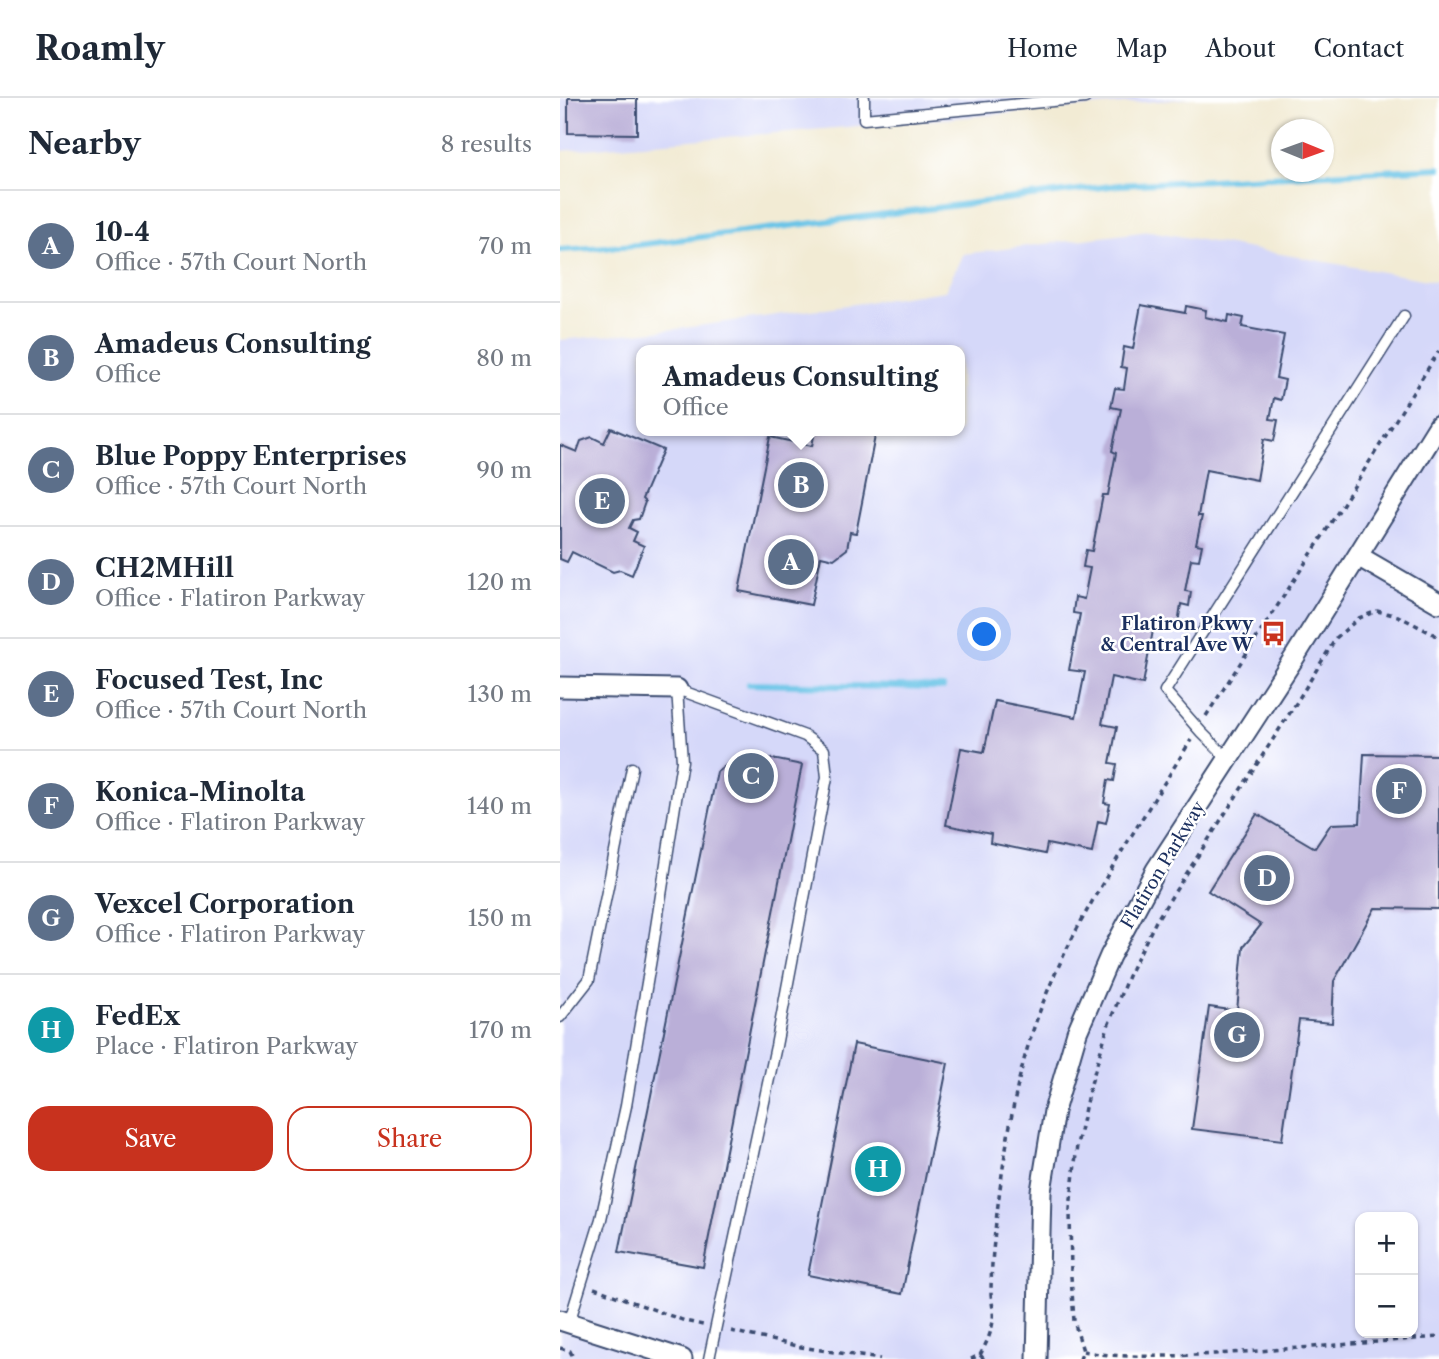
<!DOCTYPE html>
<meta charset="utf-8">
<style>
:root{--surface:#fff;--page:#f6f6f7;--text:#1f2937;--muted:#747a83;--line:#e0e1e3;--accent:#c8321e}
body{margin:0;font-family:"Libre Caslon Text",serif;background:var(--page);color:var(--text)}
.controls{position:absolute;right:21px;bottom:21px;display:grid;overflow:hidden;border-radius:14px;box-shadow:0 2px 5px #0004}
.controls button{width:63px;height:63px;display:grid;place-items:center;padding:0;border:0;border-bottom:2px solid var(--line);background:var(--surface);color:var(--text);font:35px sans-serif}
.compass{position:absolute;left:711px;top:21px;width:63px;height:63px;border-radius:50%;background:var(--surface);box-shadow:0 2px 5px #0004;rotate:91deg}
.you{position:absolute;left:425px;top:537px;width:24px;height:24px;margin:-18px;border:5px solid #fff;border-radius:50%;background:#1a73e8;box-shadow:0 0 0 10px #1a73e833}
.badge{display:grid;place-items:center;width:46px;height:46px;border-radius:50%;background:var(--accent);color:#fff;font-size:23px;font-weight:700}
.pin{position:absolute;translate:-50% -50%;border:4px solid #fff;box-shadow:0 2px 7px #0006}
.popup{position:absolute;left:76px;top:247px;width:329px;height:91px;box-sizing:border-box;display:grid;place-content:center;border-radius:14px;background:var(--surface);filter:drop-shadow(0 2px 5px #0005);font-size:23px;white-space:nowrap;color:var(--muted)}
.popup b{font-size:26px;color:var(--text)}
.popup::after{content:'';position:absolute;left:50%;top:100%;margin-left:-14px;border:14px solid transparent;border-top-color:var(--surface)}
.list{margin:0;padding:0;list-style:none}
h2{display:flex;justify-content:space-between;align-items:center;height:91px;margin:0;padding:0 28px;font-size:30px}
h2 small{font-size:23px;font-weight:400;color:var(--muted)}
.list li{display:grid;grid-template-columns:46px 1fr auto;gap:21px;align-items:center;box-sizing:border-box;height:112px;padding:0 28px;border-top:2px solid var(--line)}
.list b{display:block;font-size:26px;white-space:nowrap}
.list p{margin:0;font-size:23px;white-space:nowrap;color:var(--muted)}
.list em{font-size:23px;font-style:normal;color:var(--muted)}
.actions{display:flex;gap:14px;padding:21px 28px}
.actions a{flex:1;padding:16px 0;border:2px solid var(--accent);border-radius:21px;text-align:center;font-size:24px;color:var(--accent)}
.actions .main{background:var(--accent);color:#fff}
.map{position:relative;flex:none;width:879px;height:1261px;overflow:hidden}
header{display:flex;align-items:center;gap:42px;box-sizing:border-box;height:98px;padding:0 35px;background:var(--surface);border-bottom:2px solid var(--line)}
header strong{font-size:33px}
nav{display:flex;gap:38px;margin-inline-start:auto;font-size:24px}
main{display:flex}
aside{flex:1;background:var(--surface)}
.map>svg:first-child{display:block}
.built{fill:#d5d8f9;fill-rule:evenodd}
.lines{fill:none;stroke-linecap:round;stroke-linejoin:round}
.stream{stroke:#69c4e7;stroke-width:6}
.building{fill:#baafd8}
.lane-casing{stroke:#3b4b70;stroke-width:13}
.street-casing{stroke:#3b4b70;stroke-width:23}
.path{stroke:#3b4b70;stroke-width:3.5;stroke-dasharray:5 5;stroke-linecap:butt}
.lane{stroke:#fff;stroke-width:10}
.street{stroke:#fff;stroke-width:19}
.labels{text-anchor:middle;stroke-width:5;stroke-linejoin:round;paint-order:stroke}
.poi-label{font-size:18px;font-weight:bold;fill:#1b2f5e;stroke:#fff;text-anchor:end}
.street-label{font-size:18px;fill:#1b2f5e;stroke:#fff}
</style>
<header>
<strong>Roamly</strong>
<nav><a>Home</a><a>Map</a><a>About</a><a>Contact</a></nav>
</header>
<main>
<aside>
<h2>Nearby<small>8 results</small></h2>
<ul class="list">
<li><span class="badge" style="background:#5c6f8a">A</span><div><b>10-4</b><p>Office · 57th Court North</p></div><em>70 m</em></li>
<li><span class="badge" style="background:#5c6f8a">B</span><div><b>Amadeus Consulting</b><p>Office</p></div><em>80 m</em></li>
<li><span class="badge" style="background:#5c6f8a">C</span><div><b>Blue Poppy Enterprises</b><p>Office · 57th Court North</p></div><em>90 m</em></li>
<li><span class="badge" style="background:#5c6f8a">D</span><div><b>CH2MHill</b><p>Office · Flatiron Parkway</p></div><em>120 m</em></li>
<li><span class="badge" style="background:#5c6f8a">E</span><div><b>Focused Test, Inc</b><p>Office · 57th Court North</p></div><em>130 m</em></li>
<li><span class="badge" style="background:#5c6f8a">F</span><div><b>Konica-Minolta</b><p>Office · Flatiron Parkway</p></div><em>140 m</em></li>
<li><span class="badge" style="background:#5c6f8a">G</span><div><b>Vexcel Corporation</b><p>Office · Flatiron Parkway</p></div><em>150 m</em></li>
<li><span class="badge" style="background:#0f9aa8">H</span><div><b>FedEx</b><p>Place · Flatiron Parkway</p></div><em>170 m</em></li>
</ul>
<div class="actions"><a class="main">Save</a><a>Share</a></div>
</aside>
<div class="map">
<svg width="879" height="1261" viewBox="0 0 879 1261">
<rect width="100%" height="100%" fill="#fff"/>
<filter id="ink" filterUnits="userSpaceOnUse"><feTurbulence type="fractalNoise" baseFrequency=".0143" numOctaves="2"/><feDisplacementMap in="SourceGraphic" scale="14" xChannelSelector="R" yChannelSelector="G"/><feConvolveMatrix kernelMatrix="1 2 1 2 8 2 1 2 1" color-interpolation-filters="sRGB"/></filter>
<filter id="wash" filterUnits="userSpaceOnUse"><feTurbulence type="fractalNoise" baseFrequency=".00686" numOctaves="4" result="noise"/><feDisplacementMap in="SourceGraphic" scale="28" xChannelSelector="R" yChannelSelector="G"/><feGaussianBlur stdDeviation="1.57" result="paint"/><feColorMatrix in="noise" values="0 0 0 0 0 0 0 0 0 0 0 0 0 0 0 0 0 1.4 0 .05"/><feComposite in="paint" operator="in"/></filter>
<g filter="url(#wash)">
<rect width="100%" height="100%" fill="#f2ebd4"/>
<g class="built">
<path d="M0,0H633L0,53Z"/>
<path d="M590,133L879,184V1261H0V242L117,231L385,193L403,156ZM82,252H400V333H82ZM800,1119H853V1235H800Z"/>
</g>
<g class="lines">
<g class="stream">
<path d="M0,152L77,147L559,87L879,70"/>
<path d="M189,586L383,590"/>
</g>
</g>
<g id="blocks">
<g class="building">
<path d="M8,0H77V36L8,35Z"/>
<path d="M581,207L625,215L626,208L646,212L645,219L668,224L669,217L684,220L682,229L724,237L716,280L725,282L721,302L714,300L710,321L718,322L714,343L704,341L697,382L646,372L638,418H642L636,446L642,447L639,462L631,461L625,493L631,494L629,508L621,506L617,532L594,527L583,586L551,579L542,626L557,629L550,665L557,666L554,683L548,682L544,705L550,706L546,725L538,723L532,755L487,746L485,756L430,745L431,736L386,727L401,650L424,654L435,603L516,619L525,574L509,572L520,516L513,515L515,499L524,501L530,470L523,469L526,452L532,453L543,397H548L556,355L552,353L561,311L551,309L555,290L564,291L567,270L561,269L564,249L573,251Z"/>
<path d="M51,330L103,352L82,401L85,404L79,421L73,422L69,430L77,434L73,443L84,448L72,477L60,472L53,474L12,454L7,464L0,461V347L17,354L21,343L32,339L44,345Z"/>
<path d="M255,333H316L296,435L290,434L287,451L274,461L261,458L251,507L179,493L210,339L252,348Z"/>
<path d="M183,655L242,667L143,1169L59,1154L157,674Z"/>
<path d="M804,656L879,657V811L815,810L774,883L772,925L739,922L722,1042L632,1031L649,909L677,913L683,849L701,827L648,793L697,716L755,750L771,726L800,725Z"/>
<path d="M294,946L388,965L342,1196L248,1177Z"/>
</g>
</g>
</g>
<g filter="url(#ink)">
<use href="#blocks" fill-opacity="0" stroke="#3b4b70" stroke-width="2"/>
<g class="lines">
<defs>
<g id="lane">
<path d="M304,0V21L525,0"/>
<path d="M668,661L641,634L605,593L844,218"/>
<path d="M0,919L29,882L72,670"/>
<path d="M9,1225L41,1121L66,1008L91,861L122,663L117,591L245,638L264,652L267,679L216,948L149,1261"/>
</g>
<g id="street">
<path d="M798,458L879,505"/>
<path d="M0,589L117,591"/>
<path d="M0,1222L122,1261"/>
<path d="M477,1261L481,1093L494,1013L517,934L550,858L596,772L734,560L879,327"/>
</g>
</defs>
<use href="#lane" class="lane-casing"/>
<use href="#street" class="street-casing"/>
<g class="path">
<path d="M646,618L764,436L879,253"/>
<path d="M34,1190L125,1223L143,1227"/>
<path d="M171,1233L241,1249L320,1261"/>
<path d="M0,1250L10,1253L14,1261"/>
<path d="M523,1253C556,1261 618,1258 655,1256C730,1251 804,1245 879,1239"/>
<path d="M420,1257C426,1246 431,1236 433,1223C434,1214 432,1205 431,1196C431,1179 432,1161 434,1143C439,1091 447,1038 458,986C481,884 529,806 583,719C599,693 615,668 631,642"/>
<path d="M411,1261L420,1257L424,1261"/>
<path d="M520,1261L523,1253L514,1223L511,1178L510,1111L517,1047L528,996L548,928L568,878L596,823L735,607L776,540L799,520L817,513L838,518L879,539"/>
</g>
<use href="#lane" class="lane"/>
<use href="#street" class="street"/>
</g>
</g>
<defs>
<symbol id="bus-bare" viewBox="-9 -9 18 18"><path d="M-5-6H5V4H4V6H2V4H-2V6H-4V4H-5ZM-3.5-4V0h7V-4ZM-3.5 1.2v1.5H-2V1.2ZM2 1.2v1.5H3.5V1.2Z" fill="#c8321e" stroke="#fff" stroke-width="2.5" paint-order="stroke"/></symbol>
</defs>
<g fill-rule="evenodd">
<use href="#bus-bare" x="696" y="518" width="35" height="35"/>
</g>
<g class="labels">
<g class="poi-label">
<text x="693" y="532">Flatiron Pkwy<tspan x="693" dy="21">&amp; Central Ave W</tspan></text>
</g>
<g class="street-label">
<text transform="translate(603 767) rotate(-59)" y="6">Flatiron Parkway</text>
</g>
</g>
</svg>
<div class="controls">
<button>+</button>
<button>−</button>
</div>
<svg class="compass" viewBox="-18 -18 36 36"><path d="M0-13l5 13h-10z" fill="#e53935"/><path d="M0 13l5-13h-10z" fill="#747a83"/></svg>
<div class="you"></div>
<div class="pin badge" style="left:231px;top:464px;background:#5c6f8a">A</div>
<div class="pin badge" style="left:241px;top:387px;background:#5c6f8a">B</div>
<div class="popup"><b>Amadeus Consulting</b>Office</div>
<div class="pin badge" style="left:191px;top:678px;background:#5c6f8a">C</div>
<div class="pin badge" style="left:707px;top:780px;background:#5c6f8a">D</div>
<div class="pin badge" style="left:42px;top:403px;background:#5c6f8a">E</div>
<div class="pin badge" style="left:839px;top:693px;background:#5c6f8a">F</div>
<div class="pin badge" style="left:677px;top:937px;background:#5c6f8a">G</div>
<div class="pin badge" style="left:318px;top:1071px;background:#0f9aa8">H</div>
</div>
</main>
